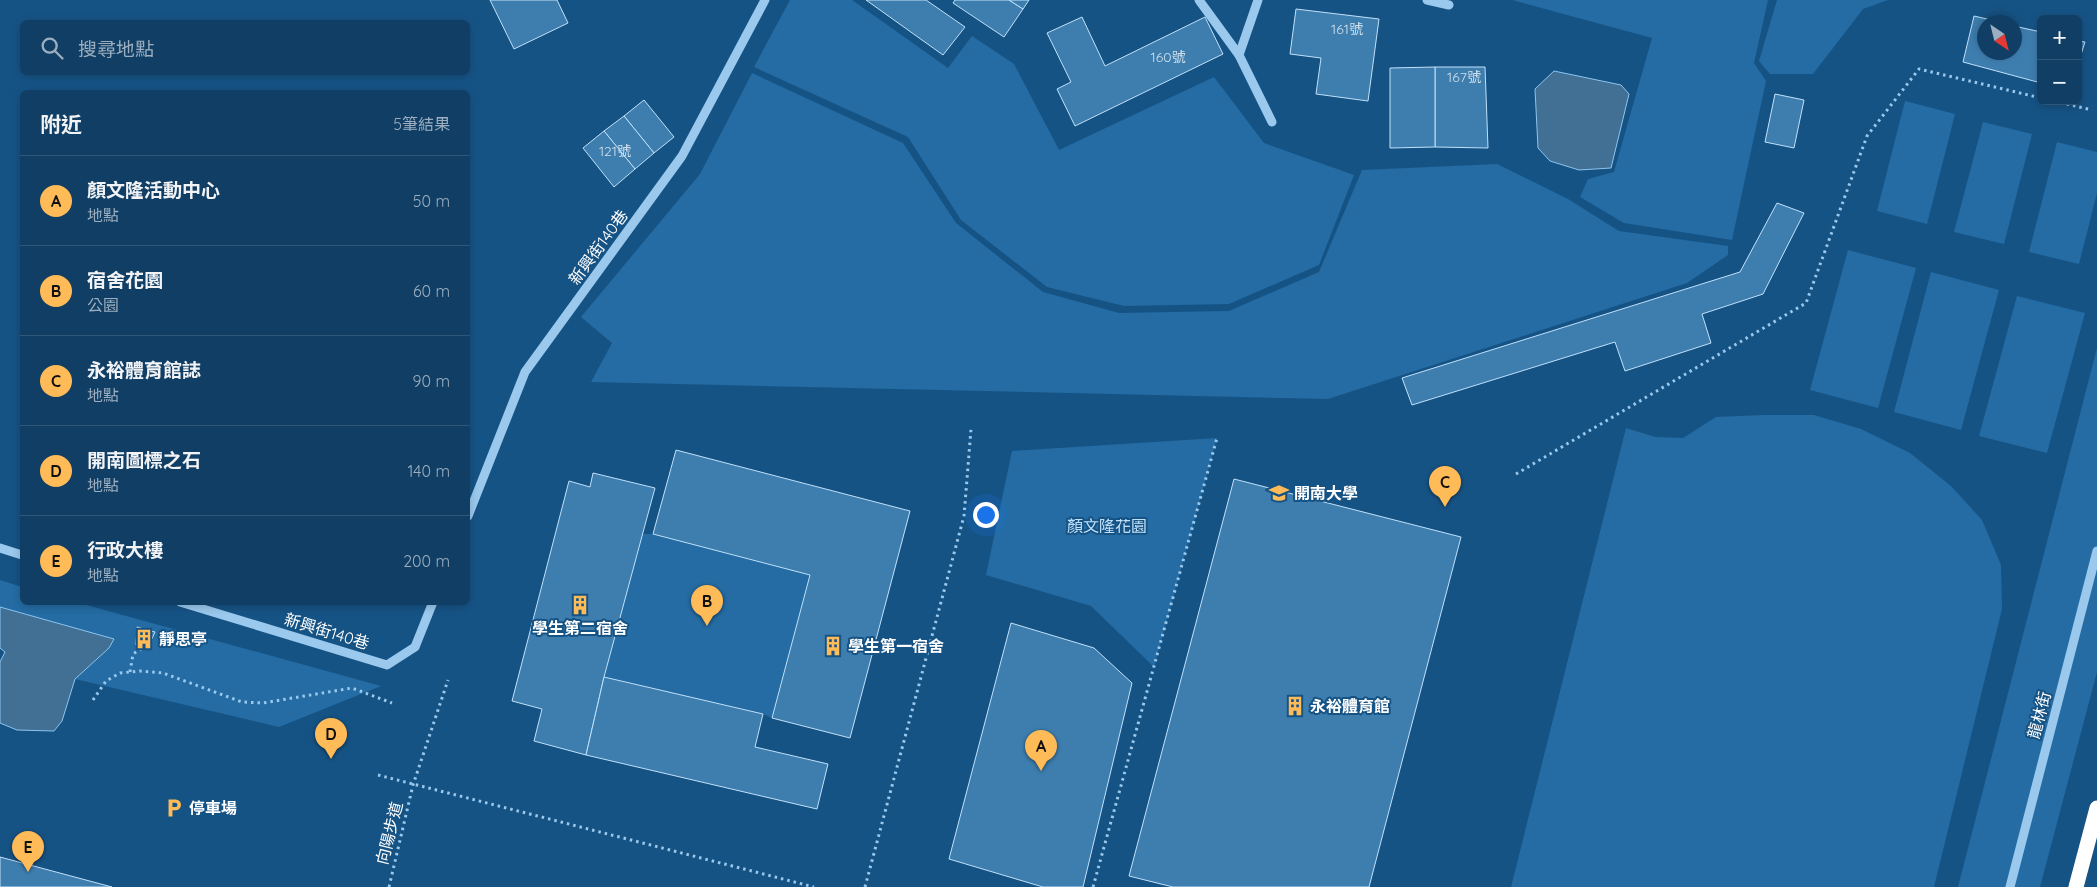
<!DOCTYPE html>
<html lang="zh-TW">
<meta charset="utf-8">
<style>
:root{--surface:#103e64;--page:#1e496d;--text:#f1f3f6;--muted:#9caebf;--line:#305778;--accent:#ffbb57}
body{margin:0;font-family:Quicksand,"Noto Sans TC",sans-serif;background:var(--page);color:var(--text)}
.controls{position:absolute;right:15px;top:15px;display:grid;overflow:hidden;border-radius:8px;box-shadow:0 2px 8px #0003}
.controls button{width:45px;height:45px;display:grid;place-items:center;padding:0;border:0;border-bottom:1px solid var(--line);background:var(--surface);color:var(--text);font:25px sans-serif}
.compass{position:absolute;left:1977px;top:15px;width:45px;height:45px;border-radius:50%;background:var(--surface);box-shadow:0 2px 8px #0003;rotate:145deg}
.you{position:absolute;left:985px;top:514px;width:18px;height:18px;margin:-12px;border:4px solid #fff;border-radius:50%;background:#1a73e8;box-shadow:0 0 0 8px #1a73e833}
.badge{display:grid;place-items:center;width:32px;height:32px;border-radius:50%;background:var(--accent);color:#111;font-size:16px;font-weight:700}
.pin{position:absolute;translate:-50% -41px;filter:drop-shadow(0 1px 2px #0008)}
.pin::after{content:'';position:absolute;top:26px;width:18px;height:15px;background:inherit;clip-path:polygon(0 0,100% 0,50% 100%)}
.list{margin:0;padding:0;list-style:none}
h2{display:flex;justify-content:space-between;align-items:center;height:65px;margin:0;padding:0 20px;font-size:21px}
h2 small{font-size:16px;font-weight:400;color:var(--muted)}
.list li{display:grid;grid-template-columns:32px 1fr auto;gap:15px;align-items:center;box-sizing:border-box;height:90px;padding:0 20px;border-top:1px solid var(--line)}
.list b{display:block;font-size:19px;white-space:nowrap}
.list p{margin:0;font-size:16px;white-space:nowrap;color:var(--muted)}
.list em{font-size:16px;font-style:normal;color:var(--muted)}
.icon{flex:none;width:28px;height:28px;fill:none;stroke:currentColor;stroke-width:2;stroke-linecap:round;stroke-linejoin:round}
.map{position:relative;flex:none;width:2097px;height:887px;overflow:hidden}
.search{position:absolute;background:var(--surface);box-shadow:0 2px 8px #0003;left:20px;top:20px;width:450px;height:55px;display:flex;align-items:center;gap:12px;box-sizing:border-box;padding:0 18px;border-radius:8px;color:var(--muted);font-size:19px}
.panel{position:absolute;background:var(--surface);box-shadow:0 2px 8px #0003;left:20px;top:90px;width:450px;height:515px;border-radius:8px}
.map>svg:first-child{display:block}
.green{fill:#246ca3}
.water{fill:#426f94;stroke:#8cc6f0}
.building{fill:#3e7eaf;stroke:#c0e1fa}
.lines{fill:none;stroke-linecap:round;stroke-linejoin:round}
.path{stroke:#9ac9ed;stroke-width:3;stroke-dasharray:2.5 4;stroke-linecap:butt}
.minor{stroke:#9ac9ed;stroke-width:9}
.highway{stroke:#fff;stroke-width:15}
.labels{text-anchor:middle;stroke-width:4;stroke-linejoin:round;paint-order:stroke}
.number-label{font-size:14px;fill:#cfdfeb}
.street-label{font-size:16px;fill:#fff;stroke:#165385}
.poi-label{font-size:16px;font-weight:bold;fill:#fff;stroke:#165385;text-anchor:start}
.park-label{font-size:16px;fill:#c0e1fa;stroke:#165385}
</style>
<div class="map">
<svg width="2097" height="887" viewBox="0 0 2097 887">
<rect width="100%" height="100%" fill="#165385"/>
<g class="green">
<path d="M790,0H852L948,68L972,36L1014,64L1059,150L1214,77L1264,143L1354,175L1319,265L1229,304L1124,306L1047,287L961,220L908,137L754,67Z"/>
<path d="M1512,0H1768L1754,63L1766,81L1732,240L1624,223L1580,197L1588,179L1614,172L1652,38Z"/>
<path d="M1777,0H1888L1863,9L1813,74H1770L1759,61Z"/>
<path d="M752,73L903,143L956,223L1043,292L1119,313L1229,311L1319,272L1362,170L1497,164L1568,199L1619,231L1728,246V255L1687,283L1328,399L591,382L612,343L581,317L700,174Z"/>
<path d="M1905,101L1955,114L1927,224L1877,211Z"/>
<path d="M1983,122L2032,134L2004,244L1954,232Z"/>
<path d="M2057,142L2097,152V193L2079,264L2029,252Z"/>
<path d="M1848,250L1916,268L1878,408L1810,390Z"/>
<path d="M1931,272L1999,290L1961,430L1894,412Z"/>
<path d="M2017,296L2085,313L2047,453L1979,436Z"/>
<path d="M2097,348V672L2040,887H1958Z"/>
<path d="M1764,415H1814L1861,429L1910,453L1951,486L1982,520L2001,565L2002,609L1934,887H1511L1626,428L1655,437L1683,438L1716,417Z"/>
<path d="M1217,438L1154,667L1091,606L986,575L1012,451Z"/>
<path d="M642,534H653L810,575L772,718L763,714L604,677Z"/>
<path d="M0,580L22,587V602L79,603L381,686L279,727L75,679L109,648L114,639L0,607Z"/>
</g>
<g class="water">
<path d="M1554,71L1621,85L1629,94L1611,168L1579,170L1550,161L1538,148L1535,89Z"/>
<path d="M0,607L114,639L109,648L75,679L62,721L54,731L17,730L0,723V662L5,652L0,648Z"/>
</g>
<g class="building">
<path d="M490,0H557L568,23L514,49Z"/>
<path d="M866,0H926L965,27L943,55Z"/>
<path d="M955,0H1009L1023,9L1004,37L953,3Z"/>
<path d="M1009,0H1029L1023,9Z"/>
<path d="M1296,9L1379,19L1368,101L1316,94L1321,58L1290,54Z"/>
<path d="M1974,16L2000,22H1984V52H2014V26L2041,32V83L1963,62Z"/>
<path d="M1082,17L1105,66L1205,17L1223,54L1075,126L1057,89L1071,82L1047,33Z"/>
<path d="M2078,41L2085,42L2078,64Z"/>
<path d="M1435,67H1485L1488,148L1435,147Z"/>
<path d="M1435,67V147L1390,148V68Z"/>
<path d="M1775,94L1804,100L1794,148L1765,142Z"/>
<path d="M644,100L674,137L654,153L624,116Z"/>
<path d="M624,116L654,153L635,169L604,131Z"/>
<path d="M604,131L635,169L614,187L583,148Z"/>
<path d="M1777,203L1804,213L1763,294L1702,314L1711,343L1625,371L1615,342L1412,405L1402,378L1740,272Z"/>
<path d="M676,450L910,511L850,738L772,718L810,575L653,534Z"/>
<path d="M593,473L655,488L604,677L586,755L534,741L542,709L512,701L569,481L590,487Z"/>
<path d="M1234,479L1461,537L1369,887H1173L1129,876Z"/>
<path d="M1011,623L1094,648L1132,683L1083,887H1043L949,859Z"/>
<path d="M137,627L155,632L148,647L141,649L136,645Z"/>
<path d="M604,677L763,714L755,747L828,764L817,809L586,755Z"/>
<path d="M0,857L112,887H0Z"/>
</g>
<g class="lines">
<g class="path">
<path d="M2054,101L2092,110"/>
<path d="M1516,474L1806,303L1867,136L1919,69L2041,98"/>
<path d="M130,672L133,654L141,649"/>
<path d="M93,700L106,681L120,673L140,671L163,673L242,702L263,703L352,688L392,703"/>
<path d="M378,775L814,887"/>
<path d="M389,887L413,785L448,680"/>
<path d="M865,887L964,516L971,429"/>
<path d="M1093,887L1217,438"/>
</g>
<g class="minor">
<path d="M1199,0L1239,55L1272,122"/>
<path d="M1427,0L1449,5"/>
<path d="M1239,55L1258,0"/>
<path d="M468,516L525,372L682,156L765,0"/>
<path d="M0,548L22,555"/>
<path d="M180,602L387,665L415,647L433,602"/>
<path d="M2010,887L2097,551"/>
</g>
<path class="highway" d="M2076,887L2097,808"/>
</g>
<defs>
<symbol id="university-bare" viewBox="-9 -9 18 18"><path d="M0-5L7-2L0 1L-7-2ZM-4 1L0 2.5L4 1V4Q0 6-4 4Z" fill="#ffbb57" stroke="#165385" stroke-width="2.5" paint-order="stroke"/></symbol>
<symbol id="building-bare" viewBox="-9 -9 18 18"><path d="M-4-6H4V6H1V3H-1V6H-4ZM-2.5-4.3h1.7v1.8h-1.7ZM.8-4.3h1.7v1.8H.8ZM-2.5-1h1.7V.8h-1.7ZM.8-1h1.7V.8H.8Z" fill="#ffbb57" stroke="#165385" stroke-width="2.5" paint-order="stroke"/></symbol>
<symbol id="parking-bare" viewBox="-9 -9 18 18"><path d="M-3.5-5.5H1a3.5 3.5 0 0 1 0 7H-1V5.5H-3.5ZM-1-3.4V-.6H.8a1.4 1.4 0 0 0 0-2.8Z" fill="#ffbb57" stroke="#165385" stroke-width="2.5" paint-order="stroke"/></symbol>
</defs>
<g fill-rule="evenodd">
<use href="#university-bare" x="1265" y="479" width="28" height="28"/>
<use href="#building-bare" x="566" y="591" width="28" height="28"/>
<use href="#building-bare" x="130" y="625" width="28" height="28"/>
<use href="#building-bare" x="819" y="632" width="28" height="28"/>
<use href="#building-bare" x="1281" y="692" width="28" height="28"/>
<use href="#parking-bare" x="160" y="794" width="28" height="28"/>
</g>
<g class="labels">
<g class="number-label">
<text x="1347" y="34">161號</text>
<text x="1168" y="62">160號</text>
<text x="1464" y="82">167號</text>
<text x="615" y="156">121號</text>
</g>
<g class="street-label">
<text transform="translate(598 247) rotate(-54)" y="6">新興街140巷</text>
<text transform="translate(327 631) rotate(17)" y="6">新興街140巷</text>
<text transform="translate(2039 715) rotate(-75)" y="6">龍林街</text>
<text transform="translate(389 833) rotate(-76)" y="6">向陽步道</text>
</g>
<g class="poi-label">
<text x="1294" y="499">開南大學</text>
<text x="580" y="634" text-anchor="middle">學生第二宿舍</text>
<text x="159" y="645">靜思亭</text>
<text x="848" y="652">學生第一宿舍</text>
<text x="1310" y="712">永裕體育館</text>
<text x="189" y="814">停車場</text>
</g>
<g class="park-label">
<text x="1107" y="532">顏文隆花園</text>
</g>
</g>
</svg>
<div class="controls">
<button>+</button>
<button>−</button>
</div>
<svg class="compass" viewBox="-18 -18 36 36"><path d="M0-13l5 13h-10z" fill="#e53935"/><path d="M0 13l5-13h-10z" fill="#9caebf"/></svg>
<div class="you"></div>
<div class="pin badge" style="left:1041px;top:771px">A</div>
<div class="pin badge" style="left:707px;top:626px">B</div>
<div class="pin badge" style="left:1445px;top:507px">C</div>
<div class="pin badge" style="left:331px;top:759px">D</div>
<div class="pin badge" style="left:28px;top:872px">E</div>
<div class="search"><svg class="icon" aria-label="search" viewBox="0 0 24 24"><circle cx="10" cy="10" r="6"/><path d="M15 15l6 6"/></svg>搜尋地點</div>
<section class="panel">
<h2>附近<small>5筆結果</small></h2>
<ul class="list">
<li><span class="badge">A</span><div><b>顏文隆活動中心</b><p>地點</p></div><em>50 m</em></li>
<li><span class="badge">B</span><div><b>宿舍花園</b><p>公園</p></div><em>60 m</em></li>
<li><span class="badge">C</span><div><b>永裕體育館誌</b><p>地點</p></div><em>90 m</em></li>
<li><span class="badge">D</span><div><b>開南圖標之石</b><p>地點</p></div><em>140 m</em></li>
<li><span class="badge">E</span><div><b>行政大樓</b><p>地點</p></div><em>200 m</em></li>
</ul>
</section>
</div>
